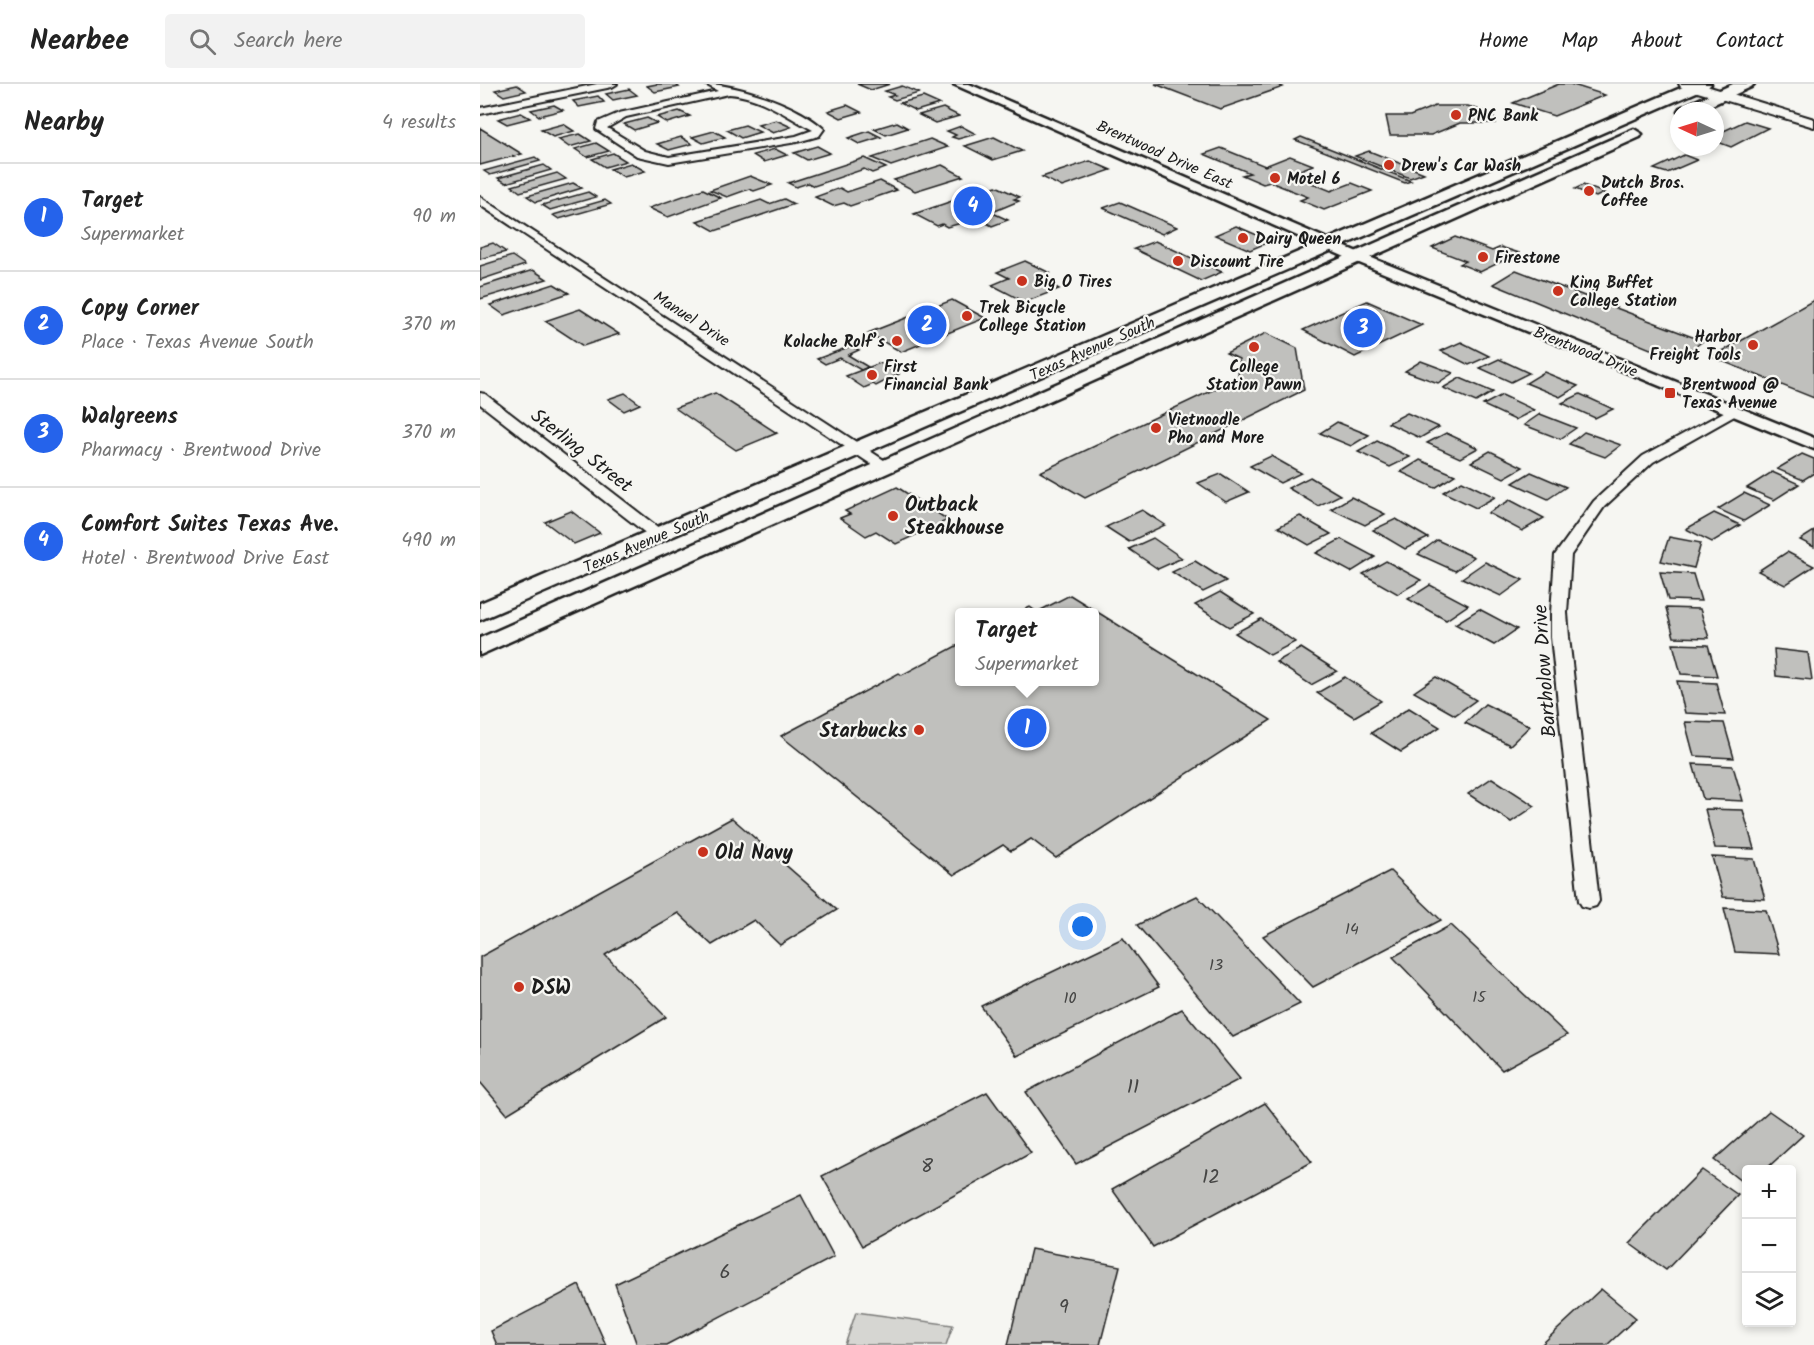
<!DOCTYPE html>
<meta charset="utf-8">
<style>
:root{--surface:#fff;--page:#f2f2f2;--text:#222;--muted:#767676;--line:#e0e0e0;--accent:#2563eb}
body{margin:0;font-family:Kalam,sans-serif;background:var(--page);color:var(--text)}
.controls{position:absolute;right:18px;bottom:18px;display:grid;overflow:hidden;border-radius:6px;box-shadow:0 3px 9px #0003}
.controls button{width:54px;height:54px;display:grid;place-items:center;padding:0;border:0;border-bottom:2px solid var(--line);background:var(--surface);color:var(--text);font:30px sans-serif}
.compass{position:absolute;left:1190px;top:18px;width:54px;height:54px;border-radius:50%;background:var(--surface);box-shadow:0 3px 9px #0003;rotate:274deg}
.you{position:absolute;left:603px;top:843px;width:21px;height:21px;margin:-15px;border:4px solid #fff;border-radius:50%;background:#1a73e8;box-shadow:0 0 0 9px #1a73e833}
.badge{display:grid;place-items:center;width:39px;height:39px;border-radius:50%;background:var(--accent);color:#fff;font-size:20px;font-weight:700}
.pin{position:absolute;translate:-50% -50%;border:3px solid #fff;box-shadow:0 2px 6px #0006}
.popup{position:absolute;left:475px;top:524px;width:144px;height:78px;box-sizing:border-box;display:grid;place-content:center;border-radius:6px;background:var(--surface);filter:drop-shadow(0 2px 4px #0005);font-size:20px;white-space:nowrap;color:var(--muted)}
.popup b{font-size:22px;color:var(--text)}
.popup::after{content:'';position:absolute;left:50%;top:100%;margin-left:-12px;border:12px solid transparent;border-top-color:var(--surface)}
.list{margin:0;padding:0;list-style:none}
h2{display:flex;justify-content:space-between;align-items:center;height:78px;margin:0;padding:0 24px;font-size:26px}
h2 small{font-size:20px;font-weight:400;color:var(--muted)}
.list li{display:grid;grid-template-columns:39px 1fr auto;gap:18px;align-items:center;box-sizing:border-box;height:108px;padding:0 24px;border-top:2px solid var(--line)}
.list b{display:block;font-size:22px;white-space:nowrap}
.list p{margin:0;font-size:20px;white-space:nowrap;color:var(--muted)}
.list em{font-size:20px;font-style:normal;color:var(--muted)}
.icon{flex:none;width:33px;height:33px;fill:none;stroke:currentColor;stroke-width:2;stroke-linecap:round;stroke-linejoin:round}
.map{position:relative;flex:none;width:1334px;height:1261px;overflow:hidden}
header{display:flex;align-items:center;gap:36px;box-sizing:border-box;height:84px;padding:0 30px;background:var(--surface);border-bottom:2px solid var(--line)}
header strong{font-size:28px}
nav{display:flex;gap:33px;margin-inline-start:auto;font-size:21px}
.search{width:420px;height:54px;background:var(--page);display:flex;align-items:center;gap:15px;box-sizing:border-box;padding:0 21px;border-radius:6px;color:var(--muted);font-size:22px}
main{display:flex}
aside{flex:1;background:var(--surface)}
.map>svg:first-child{display:block}
.green{fill:#d6d6d2;stroke:#797977;stroke-width:1.5}
.building{fill:#c0c0bd;stroke:#1c1c1c;stroke-width:1.5}
.lines{fill:none;stroke-linecap:round;stroke-linejoin:round}
.minor-casing{stroke:#1c1c1c;stroke-width:4}
.tertiary-casing{stroke:#1c1c1c;stroke-width:5}
.secondary-casing{stroke:#1c1c1c;stroke-width:4}
.primary-casing{stroke:#1c1c1c;stroke-width:5}
.minor{fill:#f6f6f2;fill-rule:evenodd}
.tertiary{fill:#f6f6f2;fill-rule:evenodd}
.secondary{fill:#f6f6f2;fill-rule:evenodd}
.primary{fill:#f6f6f2;fill-rule:evenodd}
.poi-dot{fill:#c8321e;stroke:#f6f6f2;stroke-width:2}
.labels{text-anchor:middle;stroke-width:4.5;stroke-linejoin:round;paint-order:stroke}
.far-poi-label{font-size:16px;font-weight:bold;fill:#1c1c1c;stroke:#f6f6f2;text-anchor:start}
.far-street-label{font-size:16px;fill:#1c1c1c;stroke:#f6f6f2}
.number-label{font-size:16px;fill:#454544}
.street-label{font-size:20px;fill:#1c1c1c;stroke:#f6f6f2}
.poi-label{font-size:20px;font-weight:bold;fill:#1c1c1c;stroke:#f6f6f2;text-anchor:start}
.near-number-label{font-size:20px;fill:#454544}
</style>
<header>
<strong>Nearbee</strong>
<div class="search"><svg class="icon" aria-label="search" viewBox="0 0 24 24"><circle cx="10" cy="10" r="6"/><path d="M15 15l6 6"/></svg>Search here</div>
<nav><a>Home</a><a>Map</a><a>About</a><a>Contact</a></nav>
</header>
<main>
<aside>
<h2>Nearby<small>4 results</small></h2>
<ul class="list">
<li><span class="badge">1</span><div><b>Target</b><p>Supermarket</p></div><em>90 m</em></li>
<li><span class="badge">2</span><div><b>Copy Corner</b><p>Place · Texas Avenue South</p></div><em>370 m</em></li>
<li><span class="badge">3</span><div><b>Walgreens</b><p>Pharmacy · Brentwood Drive</p></div><em>370 m</em></li>
<li><span class="badge">4</span><div><b>Comfort Suites Texas Ave.</b><p>Hotel · Brentwood Drive East</p></div><em>490 m</em></li>
</ul>
</aside>
<div class="map">
<svg width="1334" height="1261" viewBox="0 0 1334 1261">
<rect width="100%" height="100%" fill="#f6f6f2"/>
<filter id="ink" filterUnits="userSpaceOnUse"><feTurbulence type="fractalNoise" baseFrequency=".0167" numOctaves="2"/><feDisplacementMap in="SourceGraphic" scale="12" xChannelSelector="R" yChannelSelector="G"/><feConvolveMatrix kernelMatrix="1 2 1 2 8 2 1 2 1" color-interpolation-filters="sRGB"/></filter>
<g filter="url(#ink)">
<path class="green" d="M376,1228L473,1241L466,1261H365Z"/>
<g class="building">
<path d="M177,0H195L199,3L175,8L167,2Z"/>
<path d="M377,0H410L391,6Z"/>
<path d="M675,0H796L803,3L740,25Z"/>
<path d="M1079,0H1090L1125,11L1074,32L1033,19Z"/>
<path d="M37,1L46,7L24,12L15,6Z"/>
<path d="M422,2L439,9L415,16L408,13L415,11L405,7Z"/>
<path d="M149,5L157,11L133,16L126,10Z"/>
<path d="M118,12L124,18L99,23L93,17Z"/>
<path d="M443,13L459,20L436,27L420,19Z"/>
<path d="M74,21L83,26L59,32L51,26Z"/>
<path d="M367,21L381,28L361,34L348,27Z"/>
<path d="M955,22H988L1012,30L1016,39H980L951,51H910L906,32H930Z"/>
<path d="M463,24L479,32L455,39L439,31Z"/>
<path d="M199,27L210,32L187,39L177,33Z"/>
<path d="M41,29L50,34L27,40L18,35Z"/>
<path d="M167,34L177,39L154,46L144,40Z"/>
<path d="M296,36L311,43L293,49L278,41Z"/>
<path d="M1265,37L1288,44L1251,63L1235,57V51Z"/>
<path d="M417,38L428,44L406,51L394,45Z"/>
<path d="M83,40L94,47L73,53L61,46Z"/>
<path d="M265,41L280,48L261,54L247,46Z"/>
<path d="M481,42L496,50L478,55L472,53L476,51L467,47Z"/>
<path d="M0,44L42,70L0,81Z"/>
<path d="M234,47L245,53L223,59L212,53Z"/>
<path d="M389,47L401,53L379,60L368,54Z"/>
<path d="M100,50L111,57L89,63L78,55Z"/>
<path d="M201,53L212,60L189,66L177,60Z"/>
<path d="M514,53L542,67L513,76L485,62Z"/>
<path d="M821,53L931,97L925,99L815,56Z"/>
<path d="M450,55L468,63L411,82L392,74Z"/>
<path d="M116,59L129,67L107,73L95,65Z"/>
<path d="M337,62L350,69L327,76L314,69Z"/>
<path d="M741,64L785,82L810,72L833,81L810,90L851,107L872,99L892,107L844,126L820,116L828,113L790,98L783,100L762,91L770,89L724,70Z"/>
<path d="M295,65L307,71L284,78L273,71Z"/>
<path d="M889,67L944,89L930,94L875,72Z"/>
<path d="M133,69L146,77L125,83L112,75Z"/>
<path d="M1204,71L1217,76L1187,89L1174,85Z"/>
<path d="M55,73L60,77L10,91L4,87Z"/>
<path d="M384,74L406,84L392,89L384,85L334,102L328,99L316,103L308,99Z"/>
<path d="M610,77L631,86L582,103L562,93Z"/>
<path d="M151,79L165,87L144,93L130,85Z"/>
<path d="M64,81L71,86L26,99L18,94Z"/>
<path d="M462,81L483,92L435,107L414,96Z"/>
<path d="M77,89L86,95L40,108L32,102Z"/>
<path d="M270,92L292,101L274,107L269,105L247,113L230,106Z"/>
<path d="M400,97L417,106L370,122L364,119L353,122L335,113L360,104L367,108Z"/>
<path d="M93,99L102,104L56,118L47,112Z"/>
<path d="M1103,101L1124,109L1116,113L1095,105Z"/>
<path d="M516,102L540,113L534,115L539,117L496,135L467,143L462,140L457,142L434,130Z"/>
<path d="M223,105L241,114L188,133L169,124Z"/>
<path d="M108,108L116,113L70,126L62,121Z"/>
<path d="M304,115L314,120L235,147L217,137L281,116L289,120Z"/>
<path d="M125,116L131,120L79,135L73,131Z"/>
<path d="M640,118L697,143L682,150L623,124Z"/>
<path d="M515,130L528,136L512,142L499,135Z"/>
<path d="M756,142L791,157L770,166L735,151Z"/>
<path d="M975,153L1012,167L1021,163L1039,169L1000,188L980,180L986,177L952,164Z"/>
<path d="M675,157L742,188L721,197L654,165Z"/>
<path d="M13,159L26,168L0,175V163Z"/>
<path d="M32,172L45,181L0,196V182Z"/>
<path d="M545,177L570,189L558,194L579,205L545,218L512,201L529,194L517,188Z"/>
<path d="M53,186L67,195L0,215V203Z"/>
<path d="M1036,186L1223,257L1197,276L1013,200Z"/>
<path d="M74,200L89,209L24,231L10,221Z"/>
<path d="M472,216L505,234L421,268L388,249Z"/>
<path d="M1334,216V314L1232,273Z"/>
<path d="M887,217L942,241L875,273L823,246Z"/>
<path d="M100,225L139,250L103,262L65,237Z"/>
<path d="M786,249L817,264L824,306L605,414L560,388L758,294L759,275L746,269Z"/>
<path d="M981,258L1009,272L989,281L961,267Z"/>
<path d="M371,262L379,266L368,271L388,283L381,286L360,274L345,280L337,275Z"/>
<path d="M1019,275L1049,289L1031,298L1000,284Z"/>
<path d="M941,277L973,289L958,299L925,287Z"/>
<path d="M400,279L419,290L396,302L393,300L384,304L366,292Z"/>
<path d="M1064,288L1098,302L1080,313L1046,299Z"/>
<path d="M980,294L1013,308L996,318L963,304Z"/>
<path d="M145,309L160,320L144,327L128,315Z"/>
<path d="M235,309L297,349L256,366L195,324Z"/>
<path d="M1100,310L1133,325L1115,334L1082,319Z"/>
<path d="M1022,311L1054,326L1035,336L1003,321Z"/>
<path d="M927,329L959,343L940,354L908,339Z"/>
<path d="M1060,330L1096,344L1080,355L1044,341Z"/>
<path d="M857,338L889,351L871,362L840,349Z"/>
<path d="M1104,348L1141,361L1125,373L1089,360Z"/>
<path d="M966,349L998,364L980,374L947,359Z"/>
<path d="M897,357L930,373L910,383L878,368Z"/>
<path d="M1010,367L1043,383L1024,394L991,378Z"/>
<path d="M1322,370L1334,375V389L1323,396L1297,385Z"/>
<path d="M791,372L821,389L800,399L770,382Z"/>
<path d="M940,376L975,391L955,404L921,388Z"/>
<path d="M1051,388L1086,403L1068,415L1033,399Z"/>
<path d="M1292,388L1319,400L1294,416L1267,404Z"/>
<path d="M741,390L769,408L746,418L718,399Z"/>
<path d="M830,393L860,411L838,422L808,404Z"/>
<path d="M982,397L1015,413L996,424L963,408Z"/>
<path d="M417,403L468,436L416,460L396,447L386,452L360,434L370,430L365,427Z"/>
<path d="M1264,409L1290,421L1264,437L1238,425Z"/>
<path d="M871,413L905,430L885,441L851,425Z"/>
<path d="M1030,416L1064,434L1042,447L1008,429Z"/>
<path d="M662,426L685,441L649,458L626,443Z"/>
<path d="M91,427L120,449L94,460L65,438Z"/>
<path d="M1234,429L1260,441L1232,458L1206,445Z"/>
<path d="M820,432L851,450L829,461L798,443Z"/>
<path d="M916,435L948,454L925,465L893,446Z"/>
<path d="M1334,447V463L1320,456Z"/>
<path d="M1189,453L1221,459L1214,484L1181,477Z"/>
<path d="M673,454L702,474L678,485L649,465Z"/>
<path d="M861,455L895,473L871,488L836,469Z"/>
<path d="M957,456L994,473L975,487L938,470Z"/>
<path d="M1307,468L1334,482L1305,501L1278,487Z"/>
<path d="M715,477L746,497L723,508L692,488Z"/>
<path d="M906,477L941,496L918,510L883,490Z"/>
<path d="M1005,478L1043,496L1021,512L982,494Z"/>
<path d="M1180,488L1213,490L1221,517L1188,516Z"/>
<path d="M950,501L988,521L966,536L928,515Z"/>
<path d="M740,508L774,530L749,543L715,521Z"/>
<path d="M590,511L791,636L576,774L551,755L531,767L523,761L474,791L301,652L419,589L422,591L480,560V598H614V528H539L550,523L557,528Z"/>
<path d="M1186,524L1220,525L1229,554L1194,553Z"/>
<path d="M999,525L1037,545L1014,561L975,540Z"/>
<path d="M781,535L815,558L790,571L755,549Z"/>
<path d="M1193,560L1228,561L1237,592L1201,590Z"/>
<path d="M821,564L857,587L831,601L796,578Z"/>
<path d="M1294,565L1328,569L1332,596L1296,592Z"/>
<path d="M865,593L901,617L874,633L837,609Z"/>
<path d="M956,593L996,616L975,631L934,608Z"/>
<path d="M1197,597L1236,599L1245,631L1205,629Z"/>
<path d="M1005,620L1050,642L1030,661L985,639Z"/>
<path d="M929,624L960,643L921,668L891,649Z"/>
<path d="M1205,638L1244,639L1254,674L1214,672Z"/>
<path d="M1213,680L1253,682L1263,717L1223,715Z"/>
<path d="M1012,694L1055,722L1031,738L988,710Z"/>
<path d="M1225,725L1263,726L1274,765L1235,764Z"/>
<path d="M252,734L357,826L300,861L274,836L232,861L198,829L125,871L186,933L27,1030L0,998V873Z"/>
<path d="M1232,773L1274,775L1285,815L1243,813Z"/>
<path d="M910,787L961,836L833,903L783,852Z"/>
<path d="M717,812L820,920L753,953L657,841Z"/>
<path d="M1244,824L1286,826L1299,870L1255,868Z"/>
<path d="M971,841L1087,951L1022,986L913,873Z"/>
<path d="M643,854L679,903L537,972L501,922Z"/>
<path d="M702,925L760,995L596,1080L546,1008Z"/>
<path d="M507,1008L551,1069L382,1162L342,1092Z"/>
<path d="M785,1019L832,1078L673,1163L632,1105Z"/>
<path d="M1289,1027L1323,1051L1285,1086H1266V1101L1234,1076Z"/>
<path d="M1222,1086L1258,1111L1186,1186L1149,1159Z"/>
<path d="M321,1111L354,1173L186,1261H157L135,1200Z"/>
<path d="M551,1165L640,1182L620,1261H528Z"/>
<path d="M99,1201L126,1261H17L11,1247Z"/>
<path d="M1121,1205L1156,1234L1127,1261H1061Z"/>
</g>
<g class="lines">
<defs>
<g id="minor">
<path d="M117,0H137L132,3L0,30V24Z"/>
<path d="M225,0C258,0 320,22 344,45L339,52L317,58L189,79L157,72L116,45L118,38L139,29L238,7ZM249,10C280,12 306,32 333,46L316,52L189,73L165,67L127,44L146,33Z"/>
<path d="M0,113L410,380L412,383L405,387L400,386L0,121Z"/>
<path d="M0,309L5,310L184,448L186,451L184,454H172L0,320Z"/>
<path d="M1253,323L1258,324L1260,327L1258,330L1173,378L1124,423L1091,471L1087,529L1089,553L1119,817L1116,822L1109,824L1102,822L1099,817L1071,553V529L1075,471L1114,417L1163,372Z"/>
</g>
<path id="tertiary" d="M473,0H489L882,170L1334,354V365L872,176Z"/>
<path id="secondary" d="M1199,0H1220L1334,35V43L1201,3Z"/>
<g id="primary">
<path d="M1210,0H1231L1228,3L0,536V519Z"/>
<path d="M1253,0H1274L1271,3L1219,27H1198L1200,24Z"/>
<path d="M1154,45L1162,50L1160,53L0,571V554Z"/>
</g>
</defs>
<use href="#minor" class="minor-casing"/>
<use href="#tertiary" class="tertiary-casing"/>
<use href="#secondary" class="secondary-casing"/>
<use href="#primary" class="primary-casing"/>
<use href="#minor" class="minor"/>
<use href="#tertiary" class="tertiary"/>
<use href="#secondary" class="secondary"/>
<use href="#primary" class="primary"/>
</g>
</g>
<g class="poi-dot">
<circle cx="976" cy="31" r="6"/>
<circle cx="909" cy="81" r="6"/>
<circle cx="795" cy="94" r="6"/>
<circle cx="1109" cy="107" r="6"/>
<circle cx="763" cy="154" r="6"/>
<circle cx="1003" cy="173" r="6"/>
<circle cx="698" cy="177" r="6"/>
<circle cx="542" cy="197" r="6"/>
<circle cx="1078" cy="207" r="6"/>
<circle cx="487" cy="232" r="6"/>
<circle cx="417" cy="257" r="6"/>
<circle cx="1273" cy="261" r="6"/>
<circle cx="774" cy="263" r="6"/>
<circle cx="392" cy="291" r="6"/>
<rect x="1184" y="303" width="12" height="12" rx="3"/>
<circle cx="676" cy="344" r="6"/>
<circle cx="413" cy="432" r="6"/>
<circle cx="439" cy="646" r="6"/>
<circle cx="223" cy="768" r="6"/>
<circle cx="39" cy="903" r="6"/>
</g>
<g class="labels">
<g class="far-poi-label">
<text x="988" y="37">PNC Bank</text>
<text x="921" y="87">Drew's Car Wash</text>
<text x="807" y="100">Motel 6</text>
<text x="1121" y="104">Dutch Bros.<tspan x="1121" dy="18">Coffee</tspan></text>
<text x="775" y="160">Dairy Queen</text>
<text x="1015" y="179">Firestone</text>
<text x="710" y="183">Discount Tire</text>
<text x="554" y="203">Big O Tires</text>
<text x="1090" y="204">King Buffet<tspan x="1090" dy="18">College Station</tspan></text>
<text x="499" y="229">Trek Bicycle<tspan x="499" dy="18">College Station</tspan></text>
<text x="1261" y="258" text-anchor="end">Harbor<tspan x="1261" dy="18">Freight Tools</tspan></text>
<text x="405" y="263" text-anchor="end">Kolache Rolf’s</text>
<text x="404" y="288">First<tspan x="404" dy="18">Financial Bank</tspan></text>
<text x="774" y="288" text-anchor="middle">College<tspan x="774" dy="18">Station Pawn</tspan></text>
<text x="1202" y="306">Brentwood @<tspan x="1202" dy="18">Texas Avenue</tspan></text>
<text x="688" y="341">Vietnoodle<tspan x="688" dy="18">Pho and More</tspan></text>
</g>
<g class="far-street-label">
<text transform="translate(685 70) rotate(24)" y="6">Brentwood Drive East</text>
<text transform="translate(212 234) rotate(33)" y="6">Manuel Drive</text>
<text transform="translate(612 264) rotate(-24)" y="6">Texas Avenue South</text>
<text transform="translate(1106 267) rotate(22)" y="6">Brentwood Drive</text>
<text transform="translate(166 457) rotate(-23)" y="6">Texas Avenue South</text>
</g>
<g class="number-label">
<text x="872" y="850">14</text>
<text x="736" y="886">13</text>
<text x="999" y="918">15</text>
<text x="590" y="919">10</text>
</g>
<g class="street-label">
<text transform="translate(102 366) rotate(38)" y="7">Sterling Street</text>
<text transform="translate(1064 587) rotate(-94)" y="7">Bartholow Drive</text>
</g>
<g class="poi-label">
<text x="425" y="427">Outback<tspan x="425" dy="23">Steakhouse</tspan></text>
<text x="427" y="653" text-anchor="end">Starbucks</text>
<text x="235" y="775">Old Navy</text>
<text x="51" y="910">DSW</text>
</g>
<g class="near-number-label">
<text x="653" y="1009">11</text>
<text x="447" y="1088">8</text>
<text x="731" y="1099">12</text>
<text x="245" y="1194">6</text>
<text x="584" y="1229">9</text>
</g>
</g>
</svg>
<div class="controls">
<button>+</button>
<button>−</button>
<button><svg class="icon" aria-label="layers" viewBox="0 0 24 24"><path d="M12 4l9 5-9 5-9-5zM3 14l9 5 9-5"/></svg></button>
</div>
<svg class="compass" viewBox="-18 -18 36 36"><path d="M0-13l5 13h-10z" fill="#e53935"/><path d="M0 13l5-13h-10z" fill="#767676"/></svg>
<div class="you"></div>
<div class="pin badge" style="left:547px;top:644px">1</div>
<div class="popup"><b>Target</b>Supermarket</div>
<div class="pin badge" style="left:447px;top:241px">2</div>
<div class="pin badge" style="left:883px;top:244px">3</div>
<div class="pin badge" style="left:493px;top:122px">4</div>
</div>
</main>
